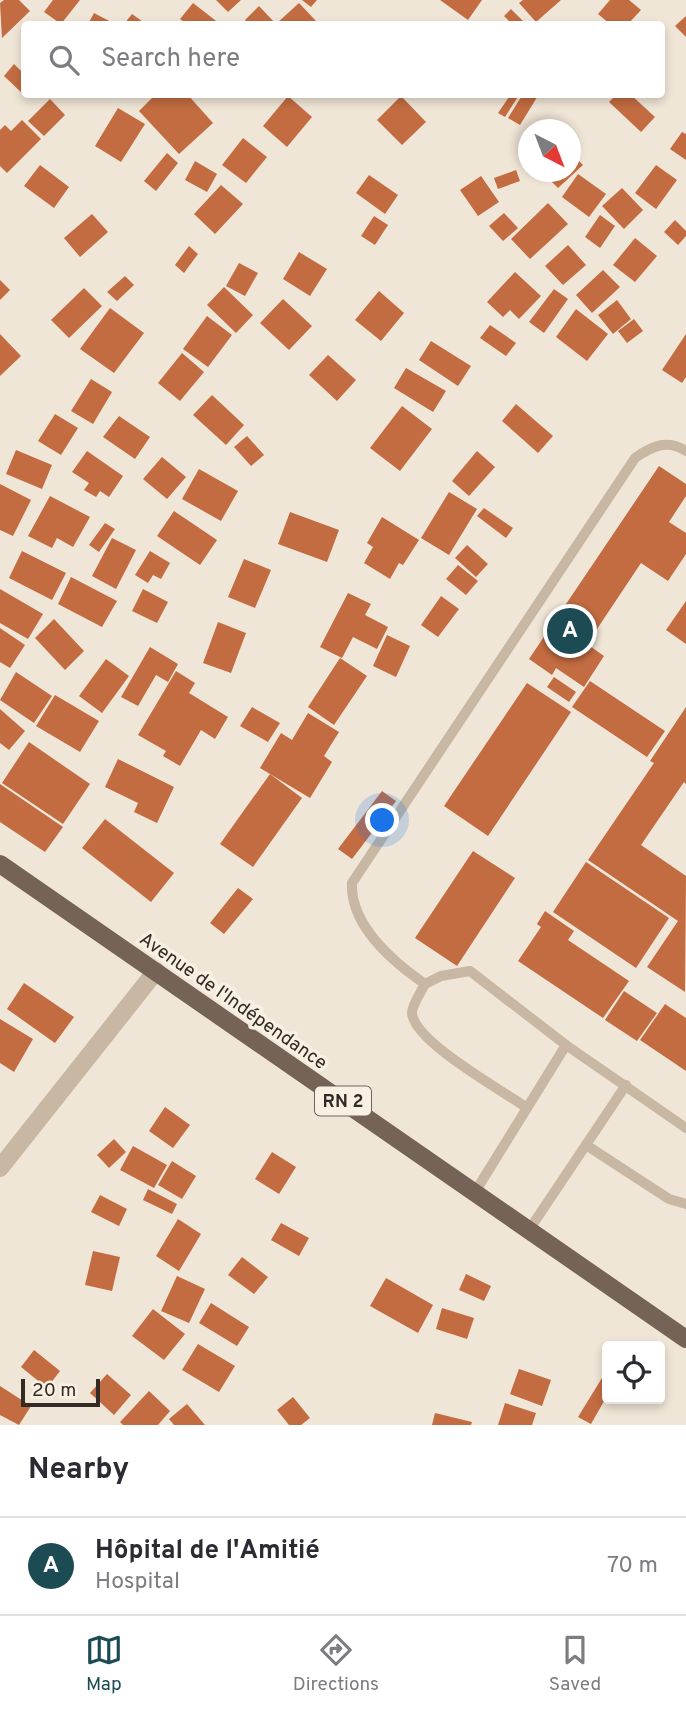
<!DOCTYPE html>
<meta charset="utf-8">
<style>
:root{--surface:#fff;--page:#f2f2f3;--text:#2b2b33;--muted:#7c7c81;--line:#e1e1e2;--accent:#1c4b53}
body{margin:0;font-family:Overpass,sans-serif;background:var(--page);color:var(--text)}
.controls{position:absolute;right:21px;bottom:21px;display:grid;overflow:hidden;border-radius:7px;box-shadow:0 4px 10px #0003}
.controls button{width:63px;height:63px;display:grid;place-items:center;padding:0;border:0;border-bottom:2px solid var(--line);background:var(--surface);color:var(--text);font:35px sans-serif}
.compass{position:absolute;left:518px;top:119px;width:63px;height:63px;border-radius:50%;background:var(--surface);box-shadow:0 4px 10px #0003;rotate:138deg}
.scale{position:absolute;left:21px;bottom:18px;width:79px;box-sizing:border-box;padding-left:7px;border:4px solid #332a25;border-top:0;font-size:19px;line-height:24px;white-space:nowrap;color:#332a25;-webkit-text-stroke:5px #f8f0e3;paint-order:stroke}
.you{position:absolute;left:383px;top:821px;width:24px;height:24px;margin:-18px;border:5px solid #fff;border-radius:50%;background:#1a73e8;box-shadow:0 0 0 10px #1a73e833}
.badge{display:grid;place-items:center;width:46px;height:46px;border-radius:50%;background:var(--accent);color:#fff;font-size:23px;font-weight:700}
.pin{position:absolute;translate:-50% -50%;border:4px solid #fff;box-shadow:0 2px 7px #0006}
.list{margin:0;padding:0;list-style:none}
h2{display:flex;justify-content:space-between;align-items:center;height:91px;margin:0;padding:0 28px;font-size:30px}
h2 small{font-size:23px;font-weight:400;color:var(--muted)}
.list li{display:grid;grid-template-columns:46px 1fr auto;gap:21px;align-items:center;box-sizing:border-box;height:98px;padding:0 28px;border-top:2px solid var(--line)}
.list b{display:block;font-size:26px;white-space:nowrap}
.list p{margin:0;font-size:23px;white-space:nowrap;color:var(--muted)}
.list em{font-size:23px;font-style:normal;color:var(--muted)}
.icon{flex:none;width:38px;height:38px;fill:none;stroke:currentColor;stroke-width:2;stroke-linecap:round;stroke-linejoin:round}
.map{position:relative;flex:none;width:686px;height:1425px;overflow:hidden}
.search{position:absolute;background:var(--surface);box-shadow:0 4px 10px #0003;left:21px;right:21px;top:21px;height:77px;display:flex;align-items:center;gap:18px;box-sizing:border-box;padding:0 24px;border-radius:7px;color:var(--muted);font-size:26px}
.sheet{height:189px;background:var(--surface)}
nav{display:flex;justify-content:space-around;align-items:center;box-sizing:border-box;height:98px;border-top:2px solid var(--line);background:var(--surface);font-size:19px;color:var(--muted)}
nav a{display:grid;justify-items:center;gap:4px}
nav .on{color:var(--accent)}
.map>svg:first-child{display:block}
.building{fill:#c36c41}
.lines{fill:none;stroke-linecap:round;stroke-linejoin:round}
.service{stroke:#c7b7a3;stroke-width:10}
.tertiary{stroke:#c7b7a3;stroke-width:18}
.primary{stroke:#746356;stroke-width:18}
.labels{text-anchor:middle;stroke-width:7;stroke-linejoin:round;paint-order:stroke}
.shield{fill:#f8f0e3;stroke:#6e655e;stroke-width:2}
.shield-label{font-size:18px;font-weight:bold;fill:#332a25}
.street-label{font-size:19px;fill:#332a25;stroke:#f8f0e3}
</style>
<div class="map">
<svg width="686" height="1425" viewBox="0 0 686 1425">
<rect width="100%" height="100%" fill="#f0e6d7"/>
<g class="building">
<path d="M4,0H19L30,11L2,38L0,3Z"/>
<path d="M53,0H80L61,24L44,12Z"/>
<path d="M216,0H241L228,12Z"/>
<path d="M302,0H317L311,7Z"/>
<path d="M440,0H482L468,20Z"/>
<path d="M523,0H561L536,22L519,3Z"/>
<path d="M610,0H629L641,10L628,24H610L598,14Z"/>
<path d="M193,3L220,24H187L180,19Z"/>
<path d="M299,3L316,21L312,24H276Z"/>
<path d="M259,6L276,24H249L245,20Z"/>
<path d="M511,9L526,24H508L510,22L504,16Z"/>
<path d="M94,13L115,24H88Z"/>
<path d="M132,14L146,24H124Z"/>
<path d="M686,16V37L675,26Z"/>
<path d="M14,64L24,74V95L4,76Z"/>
<path d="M156,94H187L213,123L179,154L139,111Z"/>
<path d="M511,94L519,95L505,117L498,113Z"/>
<path d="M523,94H539L520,125L508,118Z"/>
<path d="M617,94H630L655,117L641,132L609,102Z"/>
<path d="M288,96L312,117L287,147L263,126Z"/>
<path d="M401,96L426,122L402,145L377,120Z"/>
<path d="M50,99L65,115L44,136L28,121Z"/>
<path d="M118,108L145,124L121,162L95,146Z"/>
<path d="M22,120L41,139L7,173L0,166V130L5,125L11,131Z"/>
<path d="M682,132L686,134V160L670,149Z"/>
<path d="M243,138L267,157L246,183L222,165Z"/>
<path d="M570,152L583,165L558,188L542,172H570Z"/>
<path d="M167,153L178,163L156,191L144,181Z"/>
<path d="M195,161L217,174L207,192L185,180Z"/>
<path d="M40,165L69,187L54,208L24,186Z"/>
<path d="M656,165L677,180L656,209L635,193Z"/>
<path d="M516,170L520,181L498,189L494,178Z"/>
<path d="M578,174L606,194L589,217L562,197Z"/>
<path d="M369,175L398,195L385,214L356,193Z"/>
<path d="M481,176L499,202L478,216L460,190Z"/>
<path d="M221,185L243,204L215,234L194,214Z"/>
<path d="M622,188L643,210L624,229L602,206Z"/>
<path d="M548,203L568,224L530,259L511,239Z"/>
<path d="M504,213L518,228L503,241L489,226Z"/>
<path d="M92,214L108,232L80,257L64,238Z"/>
<path d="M600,215L615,226L600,248L585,237Z"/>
<path d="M374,216L388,225L375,245L361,236Z"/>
<path d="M675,220L686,231V236L678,245L664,232Z"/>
<path d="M635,238L657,256L635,282L613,265Z"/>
<path d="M568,245L586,265L563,285L545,266Z"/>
<path d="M189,246L198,254L184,273L175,265Z"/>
<path d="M299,252L327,269L310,296L283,279Z"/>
<path d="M239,263L258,273L245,296L226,286Z"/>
<path d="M603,270L620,287L592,313L576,295Z"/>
<path d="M515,272L541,296L519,319L510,310L503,317L487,302Z"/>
<path d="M125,276L134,285L117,301L107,292Z"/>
<path d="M0,280L10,290L0,300Z"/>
<path d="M224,287L253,315L236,333L207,305Z"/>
<path d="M84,288L102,306L69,338L51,320Z"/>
<path d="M554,289L568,299L544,333L529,322Z"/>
<path d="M379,291L404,313L381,341L355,320Z"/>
<path d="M283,299L312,326L289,350L260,323Z"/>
<path d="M617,300L631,319L613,334L598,315Z"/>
<path d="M110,308L144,333L114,373L80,349Z"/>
<path d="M576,309L608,334L587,361L556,337Z"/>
<path d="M207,316L232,335L208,367L183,349Z"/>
<path d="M634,319L643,331L627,343L618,331Z"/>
<path d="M490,325L516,343L506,356L480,338Z"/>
<path d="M0,334L21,356L0,376Z"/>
<path d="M686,334V377L682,383L662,370Z"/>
<path d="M431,341L471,366L458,386L419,360Z"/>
<path d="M182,353L204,372L180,401L158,383Z"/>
<path d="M328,355L356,380L337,401L309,375Z"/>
<path d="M406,368L446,391L433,412L394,388Z"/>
<path d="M91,379L112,392L93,424L71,411Z"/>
<path d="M212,395L244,425L226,445L193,415Z"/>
<path d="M516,404L553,436L538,453L502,421Z"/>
<path d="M402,406L432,429L400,471L370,448Z"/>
<path d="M55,414L78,428L61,455L38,441Z"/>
<path d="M119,416L150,437L135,459L103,437Z"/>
<path d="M247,436L264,455L251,466L234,447Z"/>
<path d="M16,450L52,465L42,489L6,474Z"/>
<path d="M87,451L123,476L109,497L100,491L96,497L84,490L89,483L72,472Z"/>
<path d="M477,451L495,467L469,496L452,481Z"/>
<path d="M162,457L186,477L167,499L143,479Z"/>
<path d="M659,466L686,484V496L669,522L686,533V554L668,581L641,563L587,644L604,656L584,687L556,668L552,675L529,659Z"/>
<path d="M199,469L238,491L221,521L182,499Z"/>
<path d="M0,484L31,500L13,536L0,530Z"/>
<path d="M449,492L477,509L449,555L421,538Z"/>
<path d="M50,496L90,517L73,547L57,538L52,548L28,536Z"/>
<path d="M484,508L513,528L506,538L477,516Z"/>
<path d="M174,511L217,540L200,565L157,536Z"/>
<path d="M290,512L339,530L327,562L278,544Z"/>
<path d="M382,517L419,540L403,565L399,563L390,579L364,563L373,547L367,543Z"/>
<path d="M105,523L115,529L99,552L89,545Z"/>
<path d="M112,538L136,550L116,589L92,576Z"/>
<path d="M467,545L488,564L476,577L455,558Z"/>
<path d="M22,551L66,573L52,600L9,578Z"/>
<path d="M150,551L170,563L161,579L153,575L148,583L135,575Z"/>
<path d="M244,559L271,570L255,608L228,597Z"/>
<path d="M458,565L478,581L466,595L446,579Z"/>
<path d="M71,577L117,601L102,627L58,604Z"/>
<path d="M0,589L43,614L28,639L0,623Z"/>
<path d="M143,589L168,602L157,623L132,611Z"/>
<path d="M348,593L371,604L365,615L388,627L377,649L353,637L342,658L320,647Z"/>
<path d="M441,596L459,609L438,637L421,625Z"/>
<path d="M686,601V644L666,630Z"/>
<path d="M54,619L84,651L65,670L35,638Z"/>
<path d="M218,622L246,633L231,673L203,663Z"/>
<path d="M0,628L25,645L10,668L0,662Z"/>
<path d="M387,635L410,646L396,677L373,666Z"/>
<path d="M150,647L178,664L168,682L156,675L138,706L121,697Z"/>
<path d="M340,658L367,676L334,725L308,707Z"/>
<path d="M106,659L129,676L102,713L79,696Z"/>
<path d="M176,671L195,683L189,693L228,717L215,739L201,730L180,766L163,756L166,751L138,735Z"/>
<path d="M16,672L52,696L34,723L0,700Z"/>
<path d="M554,677L576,692L569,702L547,687Z"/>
<path d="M590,681L665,731L647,757L572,707Z"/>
<path d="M527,683L571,712L488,836L444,806Z"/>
<path d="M55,695L99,721L80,752L36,726Z"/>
<path d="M252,707L280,723L268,742L240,726Z"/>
<path d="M686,707V784L684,782L641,845L686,876L685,992L647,967L678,921L588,860L654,763L650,761Z"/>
<path d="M0,709L25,731L9,750L0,743Z"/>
<path d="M308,713L339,732L324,756L332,762L310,798L260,768L281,733L292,740Z"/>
<path d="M29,742L90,784L63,824L2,783Z"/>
<path d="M118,759L174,787L157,823L134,812L138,803L105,787Z"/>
<path d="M270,774L302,798L253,867L220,844Z"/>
<path d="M0,784L63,827L45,852L0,822Z"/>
<path d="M382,791L396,801L352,859L338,849Z"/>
<path d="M105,819L174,873L151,902L82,848Z"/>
<path d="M473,851L515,878L457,966L415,938Z"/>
<path d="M586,862L669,918L636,968L553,912Z"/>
<path d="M238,888L253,899L224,934L210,923Z"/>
<path d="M545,911L574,931L568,940L629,981L603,1018L518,961L541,927L537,924Z"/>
<path d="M24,983L74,1017L55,1043L7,1009Z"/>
<path d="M624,991L657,1013L637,1041L605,1020Z"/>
<path d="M665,1004L686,1018V1071L640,1040Z"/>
<path d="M0,1019L33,1039L14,1072L0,1063Z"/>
<path d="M165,1107L190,1125L173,1148L149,1131Z"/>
<path d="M114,1139L126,1152L109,1168L97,1155Z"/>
<path d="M133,1146L167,1165L154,1188L120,1170Z"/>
<path d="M272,1152L296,1167L279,1194L255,1179Z"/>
<path d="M172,1161L196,1176L182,1199L158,1185Z"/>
<path d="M148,1189L177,1204L172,1214L143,1200Z"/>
<path d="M100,1195L127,1209L119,1226L91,1212Z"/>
<path d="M178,1219L201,1234L179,1271L156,1256Z"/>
<path d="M281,1223L309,1238L299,1256L271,1240Z"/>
<path d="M93,1251L120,1257L112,1291L85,1285Z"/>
<path d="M242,1257L268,1277L254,1294L228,1275Z"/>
<path d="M466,1274L491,1286L484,1301L459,1290Z"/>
<path d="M177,1276L205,1289L189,1323L161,1311Z"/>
<path d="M386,1278L433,1305L418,1333L370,1306Z"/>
<path d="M211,1303L249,1327L237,1346L199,1323Z"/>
<path d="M442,1308L474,1318L467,1339L436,1329Z"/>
<path d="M153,1309L185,1334L164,1360L132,1336Z"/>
<path d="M198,1344L235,1366L219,1392L182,1370Z"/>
<path d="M34,1350L60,1371L47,1388L21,1367Z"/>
<path d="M519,1369L551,1380L542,1406L510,1394Z"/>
<path d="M605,1373L607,1396L591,1424L578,1417Z"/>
<path d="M107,1374L131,1395L114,1415L90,1393Z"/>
<path d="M0,1386L31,1406L19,1425L0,1415Z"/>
<path d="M149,1391L170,1411L158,1425H123L120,1422Z"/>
<path d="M293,1397L310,1418L301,1425H289L277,1410Z"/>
<path d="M505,1403L536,1413L532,1425H498Z"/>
<path d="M187,1404L205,1425H174L169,1419Z"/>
<path d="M435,1413L472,1422L471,1425H432Z"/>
</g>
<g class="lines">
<g class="service">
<path d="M686,451C667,439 652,446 635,458L352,883C350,925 393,962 425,984L441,976L470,971L566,1045L686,1128"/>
<path d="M425,984C421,992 412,1005 412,1013C414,1042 502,1090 527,1108"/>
<path d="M586,1145L669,1199L686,1204"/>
<path d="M475,1192L566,1045"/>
<path d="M529,1230L626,1085"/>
</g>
<path class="tertiary" d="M0,1168L156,971"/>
<path class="primary" d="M0,864L686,1339"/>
</g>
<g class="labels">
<rect class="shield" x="315" y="1086.5" width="56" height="29" rx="5"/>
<g class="shield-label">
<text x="343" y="1107">RN 2</text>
</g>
<g class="street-label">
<text transform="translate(234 1000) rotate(35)" y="7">Avenue de l'Indépendance</text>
</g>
</g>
</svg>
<div class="controls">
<button><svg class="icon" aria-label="locate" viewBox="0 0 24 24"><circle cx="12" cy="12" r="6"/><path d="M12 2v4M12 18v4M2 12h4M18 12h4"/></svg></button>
</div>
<svg class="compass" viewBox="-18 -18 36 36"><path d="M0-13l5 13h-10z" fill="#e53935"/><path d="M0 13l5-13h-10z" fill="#7c7c81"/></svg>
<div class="scale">20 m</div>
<div class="you"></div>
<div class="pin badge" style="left:570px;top:631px">A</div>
<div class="search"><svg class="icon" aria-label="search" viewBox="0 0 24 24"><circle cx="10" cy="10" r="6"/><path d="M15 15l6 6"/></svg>Search here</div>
</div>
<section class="sheet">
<h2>Nearby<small></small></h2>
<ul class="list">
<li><span class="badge">A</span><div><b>Hôpital de l'Amitié</b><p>Hospital</p></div><em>70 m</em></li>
</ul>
</section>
<nav>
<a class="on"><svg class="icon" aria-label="map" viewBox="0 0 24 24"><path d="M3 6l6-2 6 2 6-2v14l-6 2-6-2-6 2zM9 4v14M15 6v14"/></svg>Map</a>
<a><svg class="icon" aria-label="directions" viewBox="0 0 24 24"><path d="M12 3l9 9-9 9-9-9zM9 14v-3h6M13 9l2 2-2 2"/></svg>Directions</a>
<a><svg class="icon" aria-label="saved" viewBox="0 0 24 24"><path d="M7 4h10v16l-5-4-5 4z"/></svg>Saved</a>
</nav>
